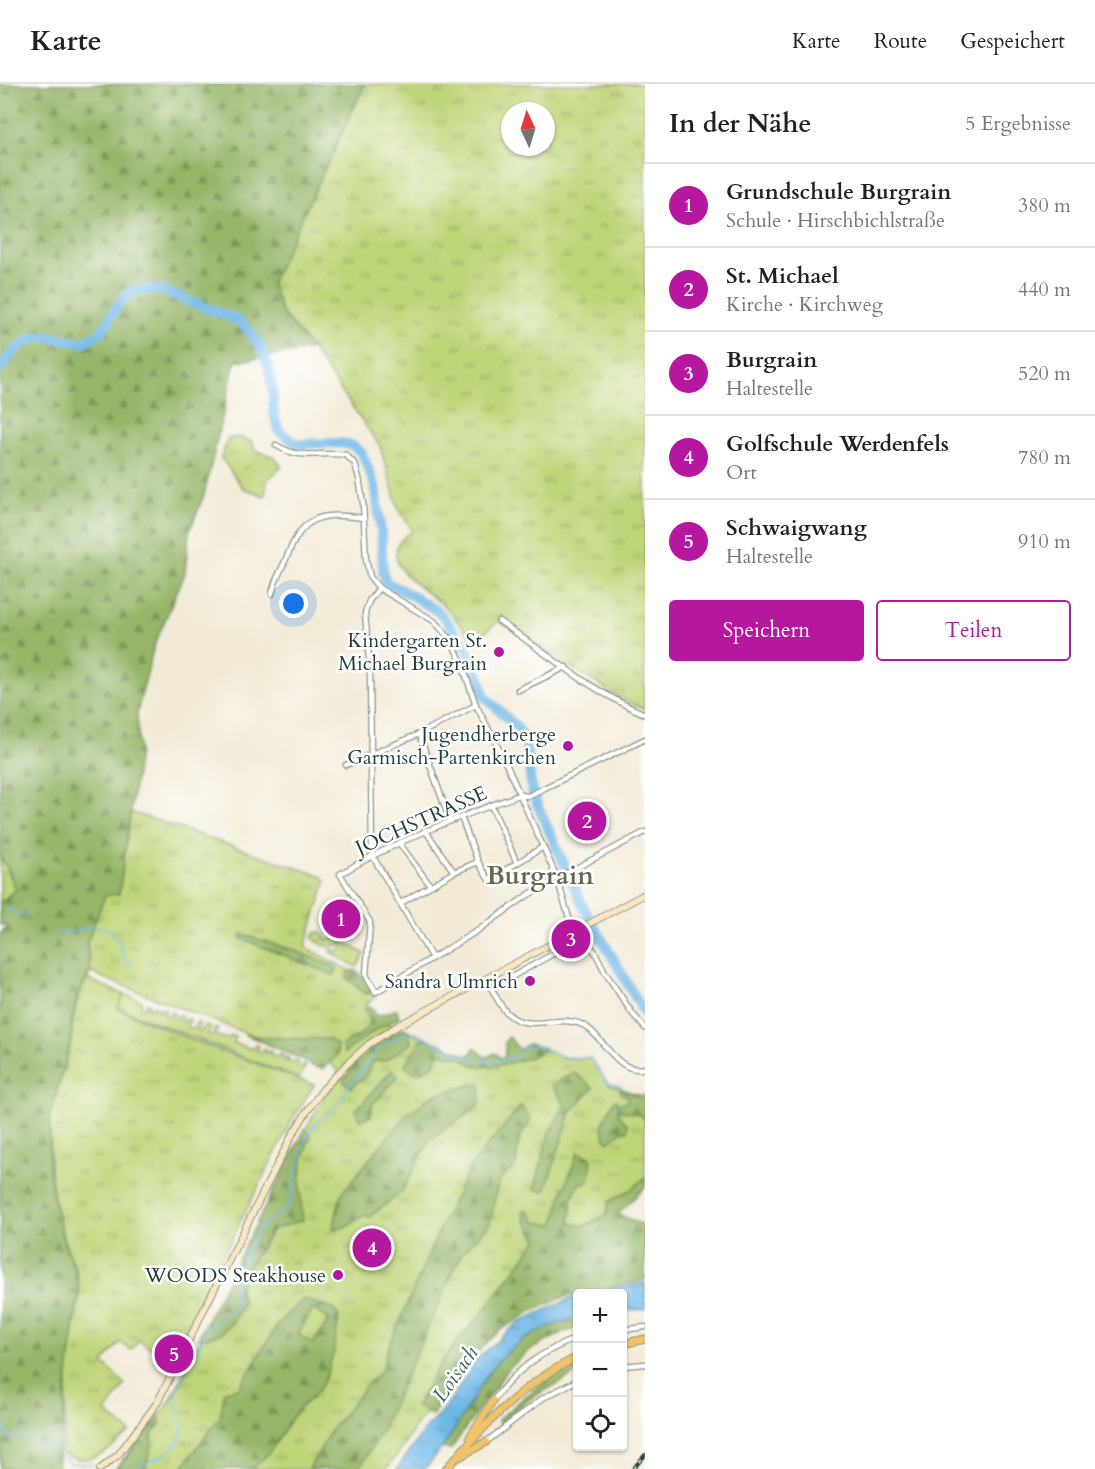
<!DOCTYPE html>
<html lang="de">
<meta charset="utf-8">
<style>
:root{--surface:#fff;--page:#f2f2f2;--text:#202124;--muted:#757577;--line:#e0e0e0;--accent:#b5179e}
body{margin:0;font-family:Cardo,serif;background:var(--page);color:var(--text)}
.controls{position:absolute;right:18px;bottom:18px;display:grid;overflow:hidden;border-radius:6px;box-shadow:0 2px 4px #0004}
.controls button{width:54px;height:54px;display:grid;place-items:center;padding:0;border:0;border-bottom:2px solid var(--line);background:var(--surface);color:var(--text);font:30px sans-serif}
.compass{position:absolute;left:501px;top:18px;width:54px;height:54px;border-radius:50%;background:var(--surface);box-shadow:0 2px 4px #0004;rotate:356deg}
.you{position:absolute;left:294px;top:520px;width:21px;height:21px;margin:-15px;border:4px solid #fff;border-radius:50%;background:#1a73e8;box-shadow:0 0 0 9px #1a73e833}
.badge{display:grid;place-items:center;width:39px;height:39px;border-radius:50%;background:var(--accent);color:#fff;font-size:20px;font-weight:700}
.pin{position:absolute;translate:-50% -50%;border:3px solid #fff;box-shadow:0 2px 6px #0006}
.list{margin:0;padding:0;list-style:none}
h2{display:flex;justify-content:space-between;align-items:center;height:78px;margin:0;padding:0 24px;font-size:26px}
h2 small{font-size:20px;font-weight:400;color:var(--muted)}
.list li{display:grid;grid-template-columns:39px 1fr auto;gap:18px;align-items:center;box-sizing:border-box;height:84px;padding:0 24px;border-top:2px solid var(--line)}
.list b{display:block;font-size:22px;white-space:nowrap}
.list p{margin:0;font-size:20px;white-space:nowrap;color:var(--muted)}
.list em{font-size:20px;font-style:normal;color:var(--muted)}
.actions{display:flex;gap:12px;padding:18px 24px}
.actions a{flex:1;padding:14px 0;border:2px solid var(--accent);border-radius:6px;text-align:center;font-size:21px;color:var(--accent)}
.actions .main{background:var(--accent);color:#fff}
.icon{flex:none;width:33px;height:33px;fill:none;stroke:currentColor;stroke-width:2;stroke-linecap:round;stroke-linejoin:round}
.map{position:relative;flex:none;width:645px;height:1385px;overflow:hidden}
header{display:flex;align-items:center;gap:36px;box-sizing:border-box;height:84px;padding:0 30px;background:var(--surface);border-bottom:2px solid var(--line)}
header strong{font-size:28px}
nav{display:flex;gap:33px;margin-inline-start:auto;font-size:21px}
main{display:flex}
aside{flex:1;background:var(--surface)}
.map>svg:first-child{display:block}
.grass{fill:url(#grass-tufts);stroke:#6f8956;stroke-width:1.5;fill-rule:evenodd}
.forest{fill:url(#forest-firs);stroke:#5b7a4e;stroke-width:1.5;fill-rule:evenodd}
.park{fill:url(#park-crowns);stroke:#6f8956;stroke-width:1.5}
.garden{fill:#bfd579;stroke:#6f8956;stroke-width:1.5}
.water{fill:url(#water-ripples);stroke:#467a8d;stroke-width:1.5}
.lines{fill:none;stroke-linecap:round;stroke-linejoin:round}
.stream{stroke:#6eb8e6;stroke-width:1.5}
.river{stroke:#6eb8e6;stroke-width:10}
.street-casing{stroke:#899486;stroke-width:7}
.secondary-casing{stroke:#899486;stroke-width:8}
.primary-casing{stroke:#899486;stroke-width:9}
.street{stroke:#fff;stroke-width:4.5}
.secondary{stroke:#f9e7c3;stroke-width:6}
.primary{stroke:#f1c36a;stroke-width:7}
.rail-casing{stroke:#1f3d34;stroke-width:4}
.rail{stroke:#fff;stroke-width:1.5;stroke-dasharray:4.5;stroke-linecap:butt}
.poi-dot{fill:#b5179e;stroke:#fff;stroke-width:2}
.labels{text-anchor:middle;stroke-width:5;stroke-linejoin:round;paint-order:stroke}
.poi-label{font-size:20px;fill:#1f3d34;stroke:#fff;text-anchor:end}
.street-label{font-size:20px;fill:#1f3d34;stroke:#fff}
.water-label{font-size:21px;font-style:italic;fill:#376269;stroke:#fff}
.district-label{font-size:26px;font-weight:bold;fill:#656952;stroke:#fff}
</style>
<header>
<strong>Karte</strong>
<nav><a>Karte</a><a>Route</a><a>Gespeichert</a></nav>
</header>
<main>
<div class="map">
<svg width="645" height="1385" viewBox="0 0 645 1385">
<defs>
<pattern id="grass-tufts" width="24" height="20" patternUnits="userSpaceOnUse" patternTransform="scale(1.5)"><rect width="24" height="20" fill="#bfd579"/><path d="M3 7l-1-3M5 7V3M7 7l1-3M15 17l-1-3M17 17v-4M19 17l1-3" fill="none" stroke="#9bae64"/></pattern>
<pattern id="forest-firs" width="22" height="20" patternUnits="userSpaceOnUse" patternTransform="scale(1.5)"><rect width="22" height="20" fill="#97b669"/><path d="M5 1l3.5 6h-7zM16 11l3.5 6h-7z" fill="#7b9557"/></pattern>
<pattern id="park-crowns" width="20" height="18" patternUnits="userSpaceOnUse" patternTransform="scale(1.5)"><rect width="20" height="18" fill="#bfd579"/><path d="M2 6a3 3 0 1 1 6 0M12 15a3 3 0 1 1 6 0" fill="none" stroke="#9bae64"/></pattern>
<pattern id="water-ripples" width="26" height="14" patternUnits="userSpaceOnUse" patternTransform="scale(1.5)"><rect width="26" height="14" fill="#6eb8e6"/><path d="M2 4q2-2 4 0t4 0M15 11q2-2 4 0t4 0" fill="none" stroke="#5a97bb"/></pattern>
</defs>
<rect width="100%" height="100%" fill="#fff"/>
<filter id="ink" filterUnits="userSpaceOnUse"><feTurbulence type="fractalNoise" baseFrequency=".0167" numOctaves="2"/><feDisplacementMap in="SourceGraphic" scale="12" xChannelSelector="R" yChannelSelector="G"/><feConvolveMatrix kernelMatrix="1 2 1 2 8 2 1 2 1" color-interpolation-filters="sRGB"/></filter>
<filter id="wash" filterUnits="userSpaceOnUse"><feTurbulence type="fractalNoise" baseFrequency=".008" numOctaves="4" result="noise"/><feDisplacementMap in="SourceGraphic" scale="24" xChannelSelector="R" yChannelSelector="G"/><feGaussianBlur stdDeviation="1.35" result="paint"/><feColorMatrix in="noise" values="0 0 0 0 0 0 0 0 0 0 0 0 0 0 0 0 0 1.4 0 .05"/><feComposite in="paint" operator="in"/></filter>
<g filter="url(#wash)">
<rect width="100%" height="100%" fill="#f3ebd7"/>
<g class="grass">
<path d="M365,0H645V626L620,614L499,537L474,557C465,547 456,535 447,525C432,509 383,486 399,459C402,454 408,450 413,447L398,424L380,362L312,265L282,229L271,199ZM510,27H546V63H510Z"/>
<path d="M131,728L321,792L326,797L305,863L363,893L375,914L365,920L374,936L421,951L449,966L470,974L492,977L538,962L564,974H590L608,1000L645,1013V1103L497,1241L455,1283L429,1328L419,1336L401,1366L386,1385H115L169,1319L306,1044L326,1010L343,992L329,978L268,958L86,887L85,857L111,794Z"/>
<path d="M0,774L6,782L16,805L0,819Z"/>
<path d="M87,895L123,910L118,925L195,957L314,1001L292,1036L174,1270L167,1276L139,1256L131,1266L120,1258L103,1279L125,1300L106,1328L130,1348C110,1366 91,1385 62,1369L69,1280L80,1207L76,1186L64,1156L55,1120L50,1084V1032L72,956C72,934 76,913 87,895Z"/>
</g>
<g class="forest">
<path d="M0,0H365L271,199L282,229L312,265L235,278L204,411L189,448L185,489L154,562L137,629L139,668L119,810L105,812L87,858L91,888L78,909L71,942V956L50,1031L49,1091L63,1157L75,1185L79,1208L71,1265L57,1385H0V850L8,842L0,841V819L16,805L6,782L0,774Z"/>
<path d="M242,850L296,867L337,884L334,891L240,854Z"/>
<path d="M354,886C364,890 367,897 372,906L369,910L364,909L348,895V889Z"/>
<path d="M370,922L377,932L397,925L399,934L379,944L344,969L342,961L359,952L371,939L365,924Z"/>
<path d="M404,944L409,947L411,959L385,977H374L364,994L357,998L352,1004L343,997C356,974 382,959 404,944Z"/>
<path d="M244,950L269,954L329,955L337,961L338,970L323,985L314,983L304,976Z"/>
<path d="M509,953L519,966L528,960L545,964C536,975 487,986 474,981C470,980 466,976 462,974C454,972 447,972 439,968C436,984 428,986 414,989L405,981L420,956L426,954L469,972L475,963L485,974L495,969L501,974L505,972V958Z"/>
<path d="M392,986L398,992L372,1021L371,1032L359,1036L356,1026Z"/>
<path d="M574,988L593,1004L571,1028L545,1107L536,1106V1099L549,1048L565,1020L552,1002Z"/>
<path d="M471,1001L481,1002L479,1022L430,1056L401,1109L369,1133L365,1131L343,1144L333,1145L341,1110L406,1031L433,1011Z"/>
<path d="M620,1005L638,1012L645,1011V1035L638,1030L620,1026L621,1019L627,1018L628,1013L622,1010Z"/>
<path d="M615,1016L618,1018V1030L628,1041L627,1047L621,1048L609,1058L605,1054L602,1042C606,1033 609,1025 615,1016Z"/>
<path d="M521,1022L531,1035L519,1055L516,1081L498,1098L490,1140L462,1169L380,1349L359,1385H309L331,1346L367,1301L382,1286L386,1269L444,1135L472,1080Z"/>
<path d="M305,1045L311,1051C298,1082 299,1103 303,1136L272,1146L243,1192L239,1205L243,1219C232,1242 226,1253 198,1254Z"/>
<path d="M578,1068L592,1074L589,1098L579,1099L572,1115L570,1139L583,1142L606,1132L609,1118C625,1108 632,1107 645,1093V1103L618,1130L645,1142V1196L564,1213L530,1228L500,1246L463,1282L432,1331L416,1322L441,1278L490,1219L537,1156L524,1134L523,1126H528L535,1138L554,1141L562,1110Z"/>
<path d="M303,1215L333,1225L339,1233C335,1256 333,1283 320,1304C313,1314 301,1321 294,1331C281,1349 271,1372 251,1385H181L221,1332L224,1307L239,1304L280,1237ZM313,1225L329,1235L313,1260L298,1250Z"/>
<path d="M577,1234V1244L560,1250L530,1266L509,1284L450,1366L442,1364C484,1300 494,1254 577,1234Z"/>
<path d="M577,1281V1289L531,1314L499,1340L498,1336C522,1315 547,1291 577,1281Z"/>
<path d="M159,1333L161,1339L152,1350V1361L145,1385H117Z"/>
</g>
<g class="park">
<path d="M239,353L252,358L255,366L274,373L282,383L267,396L265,412L243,404L221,374L228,355Z"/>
<path d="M320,848L327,856L337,854L343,858C330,867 324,862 312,854L315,849Z"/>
</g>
<g class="garden">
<path d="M344,858L365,870L357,883L330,868L332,865L338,868Z"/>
<path d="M124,910L142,917L141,923L145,924L147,919L150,920L149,924L152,925L154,921L160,924L159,927H161L163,924L166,926L164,930L167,932L171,928L174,930L172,934L176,935L178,931L183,933L181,937L185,938L187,934L190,936L187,943L193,945L197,938L200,940L197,946L202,947L205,941L211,944L208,950L213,952L215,944L219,946L215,949L217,952L229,955L231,951L236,953L234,959L252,965L255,960L259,962L257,967L261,969L264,964L266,965V969H268L269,966L272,968L271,971L278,973L279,970L284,971L283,975L286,976L287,973L289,974L288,978L294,979L295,976L299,978L297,982L302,984L305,980L306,981L299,995L118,924Z"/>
</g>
<g class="water">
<path d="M645,1199V1225L623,1227L622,1210L588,1209Z"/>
<path d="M577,1212V1234C478,1258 483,1320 425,1385H397L427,1342L436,1334L451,1315L477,1275L519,1238Z"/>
</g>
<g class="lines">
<g class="stream">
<path d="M6,825L26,832"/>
<path d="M55,849H69L91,842L109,846L120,858L123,871L130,883"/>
<path d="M0,1335L3,1336L7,1353L20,1351L49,1364L71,1379L92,1380"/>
<path d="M133,1385C170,1368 196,1362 174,1314L209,1243L237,1222L234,1195L258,1145L289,1124L302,1067L313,1042L338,1020L348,1003L376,968L400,951H422L449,966L470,974L492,977L515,974L526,963L538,962L564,973L590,974L608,999L622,1003"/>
</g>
<path class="river" d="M0,284C31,246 36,249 83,259L102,247L118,221L132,206H161L240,237L258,258L268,281L273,309L274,331L279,347L297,360L342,359L353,362L362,369L375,402L381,446L383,488L386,498L413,512L440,529L463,559L478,589L485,613L517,643L525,657L532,706L537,720L584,824L645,930"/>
</g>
</g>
<g filter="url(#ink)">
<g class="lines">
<defs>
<g id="street">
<path d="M276,361C301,377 319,367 346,371L355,380L359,394L363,419L366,476L370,493L379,504L434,537L451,556L461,577L476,621L503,673L557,794L569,834L575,847"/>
<path d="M379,504L369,517L365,529L370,586L372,771L432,874"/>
<path d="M272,510C274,497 281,487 286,475C303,432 318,428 363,434"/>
<path d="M499,537C546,569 592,608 645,630"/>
<path d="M518,606L566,583"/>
<path d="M419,650L450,737"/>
<path d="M645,655L528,712L519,711C457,734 397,756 340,790L370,838L366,891L376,908L477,847L528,811L557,794L645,748"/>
<path d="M346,681L419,650L476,621"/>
<path d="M491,721L516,777"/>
<path d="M461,733L478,778"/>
<path d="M425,746L454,788"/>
<path d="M399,759L430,801"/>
<path d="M401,819L454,788L478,778L489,796L543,763"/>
<path d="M580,844L585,856L595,868L605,888L632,929L645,944"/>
<path d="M486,895C494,907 500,925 512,933C532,948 565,927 588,944C605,957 619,991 645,984"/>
<path d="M492,904L551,871L585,856"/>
<path d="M622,1246L645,1243"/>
<path d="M622,1282L645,1280"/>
<path d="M493,1317C515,1286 543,1266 578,1254"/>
<path d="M486,1358L543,1314L578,1296"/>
</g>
<path id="secondary" d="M100,1385L118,1371L157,1319L292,1051L306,1029L323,1005L348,979L369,960L399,941L645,810"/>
<g id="primary">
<path d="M622,1260L645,1255"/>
<path d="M470,1353L493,1317"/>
<path d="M459,1373L486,1358"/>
<path d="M446,1385C485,1341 523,1298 578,1273"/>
</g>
</defs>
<use href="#street" class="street-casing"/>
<use href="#secondary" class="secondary-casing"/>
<use href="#primary" class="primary-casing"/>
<use href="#street" class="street"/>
<use href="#secondary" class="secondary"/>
<use href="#primary" class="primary"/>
<defs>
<path id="rail" d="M633,1385L645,1371"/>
</defs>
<use href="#rail" class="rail-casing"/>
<use href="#rail" class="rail"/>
</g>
</g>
<g class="poi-dot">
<circle cx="499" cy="568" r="6"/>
<circle cx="568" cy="662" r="6"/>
<circle cx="530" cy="897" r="6"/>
<circle cx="338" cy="1191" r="6"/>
</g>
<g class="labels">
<g class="poi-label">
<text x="487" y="563">Kindergarten St.<tspan x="487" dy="23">Michael Burgrain</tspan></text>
<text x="556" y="657">Jugendherberge<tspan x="556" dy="23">Garmisch-Partenkirchen</tspan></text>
<text x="518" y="904">Sandra Ulmrich</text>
<text x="326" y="1198">WOODS Steakhouse</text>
</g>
<g class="street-label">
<text transform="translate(421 736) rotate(-24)" y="7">JOCHSTRASSE</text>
</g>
<g class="water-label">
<text transform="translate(455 1290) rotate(-55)" y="7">Loisach</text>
</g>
<g class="district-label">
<text x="540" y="800">Burgrain</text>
</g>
</g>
</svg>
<div class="controls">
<button>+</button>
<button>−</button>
<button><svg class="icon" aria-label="locate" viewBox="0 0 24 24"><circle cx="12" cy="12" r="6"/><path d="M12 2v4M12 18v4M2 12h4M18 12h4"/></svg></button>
</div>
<svg class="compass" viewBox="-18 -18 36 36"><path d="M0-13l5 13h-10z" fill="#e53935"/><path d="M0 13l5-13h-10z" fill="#757577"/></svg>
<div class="you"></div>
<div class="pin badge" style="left:341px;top:835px">1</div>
<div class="pin badge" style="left:587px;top:737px">2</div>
<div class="pin badge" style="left:571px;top:855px">3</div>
<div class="pin badge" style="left:372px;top:1164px">4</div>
<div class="pin badge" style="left:174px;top:1270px">5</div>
</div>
<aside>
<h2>In der Nähe<small>5 Ergebnisse</small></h2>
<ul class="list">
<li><span class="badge">1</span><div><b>Grundschule Burgrain</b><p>Schule · Hirschbichlstraße</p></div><em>380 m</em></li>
<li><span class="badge">2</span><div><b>St. Michael</b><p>Kirche · Kirchweg</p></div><em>440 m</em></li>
<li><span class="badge">3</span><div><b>Burgrain</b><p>Haltestelle</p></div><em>520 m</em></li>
<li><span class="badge">4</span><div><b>Golfschule Werdenfels</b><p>Ort</p></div><em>780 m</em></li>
<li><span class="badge">5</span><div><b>Schwaigwang</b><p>Haltestelle</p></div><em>910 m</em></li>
</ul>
<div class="actions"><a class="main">Speichern</a><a>Teilen</a></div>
</aside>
</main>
